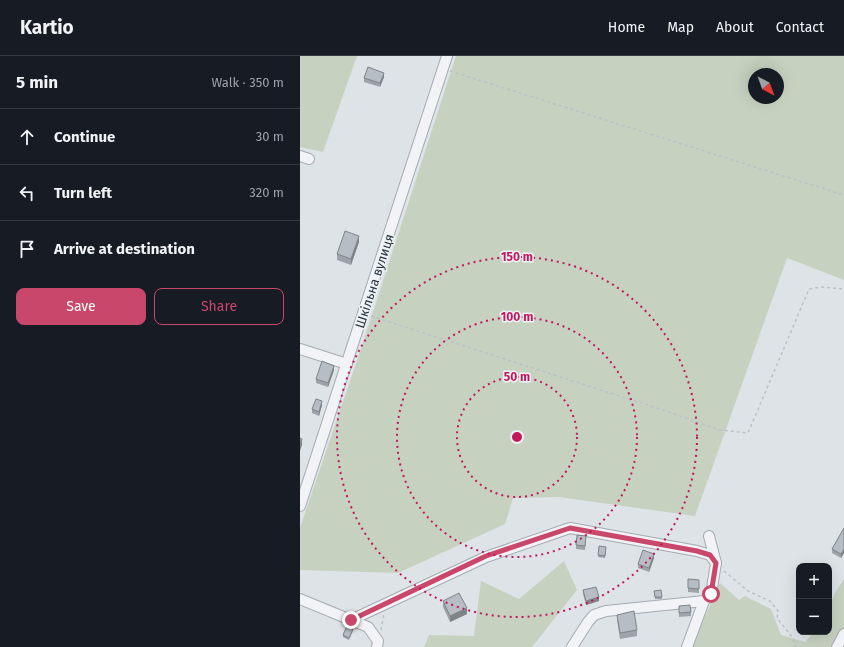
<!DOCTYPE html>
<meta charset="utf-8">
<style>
:root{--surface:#171b24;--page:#242831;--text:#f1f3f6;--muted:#9ea1a6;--line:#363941;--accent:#c8476b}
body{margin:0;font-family:"Fira Sans",sans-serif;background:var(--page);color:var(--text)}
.controls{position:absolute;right:12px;bottom:12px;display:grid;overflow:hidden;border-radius:8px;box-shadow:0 4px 16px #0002}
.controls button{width:36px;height:36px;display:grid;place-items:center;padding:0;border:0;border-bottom:1px solid var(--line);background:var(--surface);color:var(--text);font:20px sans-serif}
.compass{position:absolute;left:448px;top:12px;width:36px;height:36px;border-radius:50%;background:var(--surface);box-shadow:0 4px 16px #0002;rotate:139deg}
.stop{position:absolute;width:12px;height:12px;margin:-9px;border:3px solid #c8476b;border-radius:50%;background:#fff}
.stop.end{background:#c8476b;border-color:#fff;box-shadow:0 1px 4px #0008}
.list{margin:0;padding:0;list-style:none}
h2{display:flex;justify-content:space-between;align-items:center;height:52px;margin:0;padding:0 16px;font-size:17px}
h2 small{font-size:13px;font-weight:400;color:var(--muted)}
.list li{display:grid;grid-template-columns:26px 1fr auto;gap:12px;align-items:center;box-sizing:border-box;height:56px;padding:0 16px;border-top:1px solid var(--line)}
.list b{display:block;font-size:15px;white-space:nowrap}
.list em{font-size:13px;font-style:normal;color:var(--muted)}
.actions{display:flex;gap:8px;padding:12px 16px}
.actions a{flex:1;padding:9px 0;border:1px solid var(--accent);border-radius:8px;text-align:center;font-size:14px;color:var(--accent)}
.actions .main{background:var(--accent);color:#fff}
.icon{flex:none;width:22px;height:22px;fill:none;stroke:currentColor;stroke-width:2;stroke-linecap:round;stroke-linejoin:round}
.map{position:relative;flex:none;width:544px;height:591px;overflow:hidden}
header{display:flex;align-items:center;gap:24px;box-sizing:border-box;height:56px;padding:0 20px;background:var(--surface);border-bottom:1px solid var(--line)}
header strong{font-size:19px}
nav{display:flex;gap:22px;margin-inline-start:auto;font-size:14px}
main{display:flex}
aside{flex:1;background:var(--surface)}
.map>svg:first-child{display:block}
.green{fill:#c6d1c0;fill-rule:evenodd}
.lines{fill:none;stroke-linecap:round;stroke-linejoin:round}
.minor-casing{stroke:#a4abb1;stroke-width:12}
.path{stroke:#bdc1c6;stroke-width:1.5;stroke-dasharray:3 3;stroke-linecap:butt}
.minor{stroke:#f1f3f6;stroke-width:10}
.wall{fill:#9da3a9}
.shaded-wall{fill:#7f8489}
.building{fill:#b6bdc4;stroke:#7f8489}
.route{stroke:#c8476b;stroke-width:5}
.ring{fill:none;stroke:#c2185b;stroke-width:2;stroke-dasharray:2 4}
.labels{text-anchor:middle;stroke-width:3;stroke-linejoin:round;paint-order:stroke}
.street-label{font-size:13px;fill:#28333e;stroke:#eef2f5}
.centre{fill:#c2185b;stroke:#eef2f5;stroke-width:2}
.ring-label{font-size:12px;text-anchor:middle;font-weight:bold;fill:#c2185b;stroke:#eef2f5;stroke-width:3;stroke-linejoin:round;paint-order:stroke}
</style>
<header>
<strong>Kartio</strong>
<nav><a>Home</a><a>Map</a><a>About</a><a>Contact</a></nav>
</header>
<main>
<aside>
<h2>5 min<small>Walk · 350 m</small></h2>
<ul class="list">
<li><svg class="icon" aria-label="ahead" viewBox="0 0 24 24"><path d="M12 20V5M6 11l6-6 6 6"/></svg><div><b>Continue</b></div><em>30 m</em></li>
<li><svg class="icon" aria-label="left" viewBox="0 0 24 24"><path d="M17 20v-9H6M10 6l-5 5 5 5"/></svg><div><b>Turn left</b></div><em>320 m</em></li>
<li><svg class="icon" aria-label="arrive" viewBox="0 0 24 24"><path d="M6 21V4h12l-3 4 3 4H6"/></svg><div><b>Arrive at destination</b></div></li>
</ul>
<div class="actions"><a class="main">Save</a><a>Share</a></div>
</aside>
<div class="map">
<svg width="544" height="591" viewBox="0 0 544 591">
<rect width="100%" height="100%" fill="#dee3e7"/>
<g class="green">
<path d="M0,0H57L23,96L0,91Z"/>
<path d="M156,0H544V224L487,202L395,460L259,441L213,442L205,468L98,517L0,514V472L62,290ZM454,18H478V42H454Z"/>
<path d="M264,505L277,534L232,591H124L129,579L174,580L181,525L219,543Z"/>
<path d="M544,523V573L535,591H391L420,527L439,544L445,540L471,553L481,579L505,586L514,576H529V551L536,535Z"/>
</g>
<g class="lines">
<defs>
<g id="minor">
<path d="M0,100L9,103"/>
<path d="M0,293L47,308"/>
<path d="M0,450L147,0"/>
<path d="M0,543L68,571L78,585L77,591"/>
<path d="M51,564L186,501L270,472L397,495L410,499L416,507"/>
<path d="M272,591L288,566L294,559L306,555L404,545L411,538L416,507L409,480"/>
<path d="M387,591L404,545"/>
<path d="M537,591L544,578"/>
</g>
</defs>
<use href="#minor" class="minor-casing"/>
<g class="path">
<path d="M150,15L544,139"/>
<path d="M71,260L357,352L420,374L448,377L509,233L521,231L544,233"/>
<path d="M424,515L448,535L470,545L478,555L477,562L492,581L494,588L496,591"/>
<path d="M81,574L84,558"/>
</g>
<use href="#minor" class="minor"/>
</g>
<g class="wall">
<path d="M84,21L80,31L64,26V22Z"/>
<path d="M59,186L51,209L37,204V198Z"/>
<path d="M34,314L28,331L16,327V323Z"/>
<path d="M22,349L19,360L12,357V353Z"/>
<path d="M544,472V497L541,502L532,497V493Z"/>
<path d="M286,484L285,494L276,493V489Z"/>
<path d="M306,493L305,502L298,501V499Z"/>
<path d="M354,502L349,516L338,512V508Z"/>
<path d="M388,523L399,524V537L388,536Z"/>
<path d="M283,534L299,545L286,549L283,538Z"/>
<path d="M354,535L362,541V543H355Z"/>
<path d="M499,542V550L497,548V544Z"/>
<path d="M143,545L167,558L150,566L143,551Z"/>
<path d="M379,550L391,556V560L379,561Z"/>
<path d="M317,559L337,574V580L320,583L317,564Z"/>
<path d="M53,575L49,584L43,581V579Z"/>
</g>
<g class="shaded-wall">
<path d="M84,17V21L80,31V27Z"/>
<path d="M59,180V186L51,209V203Z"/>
<path d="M34,310V314L28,331V327Z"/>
<path d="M22,345V349L19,360V356Z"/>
<path d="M2,383V389L0,395V389Z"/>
<path d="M544,493V497L541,502V498Z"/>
<path d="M354,498V502L349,516V512Z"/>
<path d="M299,541V545L286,549V545Z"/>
<path d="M167,552V558L150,566V560Z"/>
</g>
<g class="building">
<path d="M68,11L84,17L80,27L64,22Z"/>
<path d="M45,175L59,180L51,203L37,198Z"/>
<path d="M22,305L34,310L28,327L16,323Z"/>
<path d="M16,343L22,345L19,356L12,353Z"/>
<path d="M0,382L2,383L0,389Z"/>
<path d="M544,472V493L541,498L532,493Z"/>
<path d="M277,479L286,480L285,490L276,489Z"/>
<path d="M299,490L306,491L305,500L298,499Z"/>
<path d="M343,494L354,498L349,512L338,508Z"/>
<path d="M388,523L399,524V533L388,532Z"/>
<path d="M296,531L299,541L286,545L283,534Z"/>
<path d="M361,534L362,541H355L354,535Z"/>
<path d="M159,537L167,552L150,560L143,545Z"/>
<path d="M390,549L391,556L379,557V550Z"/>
<path d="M334,555L337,574L320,577L317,559Z"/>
<path d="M47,570L53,573L49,582L43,579Z"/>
</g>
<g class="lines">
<path class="route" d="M51,564L186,500L270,472L397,495L410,499L416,507L411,538"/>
</g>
<g class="ring">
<circle cx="217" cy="381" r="60"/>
<circle cx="217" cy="381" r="120"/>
<circle cx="217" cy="381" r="180"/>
</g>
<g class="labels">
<g class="street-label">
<text transform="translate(74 225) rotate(-72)" y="5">Шкільна вулиця</text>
</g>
</g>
<circle cx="217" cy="381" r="6" class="centre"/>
<g class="ring-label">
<text x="217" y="205">150 m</text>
<text x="217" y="265">100 m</text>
<text x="217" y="325">50 m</text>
</g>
</svg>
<div class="controls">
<button>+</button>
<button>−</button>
</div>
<svg class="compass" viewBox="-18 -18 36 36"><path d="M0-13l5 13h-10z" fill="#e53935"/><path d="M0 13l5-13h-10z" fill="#9ea1a6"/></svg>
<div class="stop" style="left:411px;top:538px"></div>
<div class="stop end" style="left:51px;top:564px"></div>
</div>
</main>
